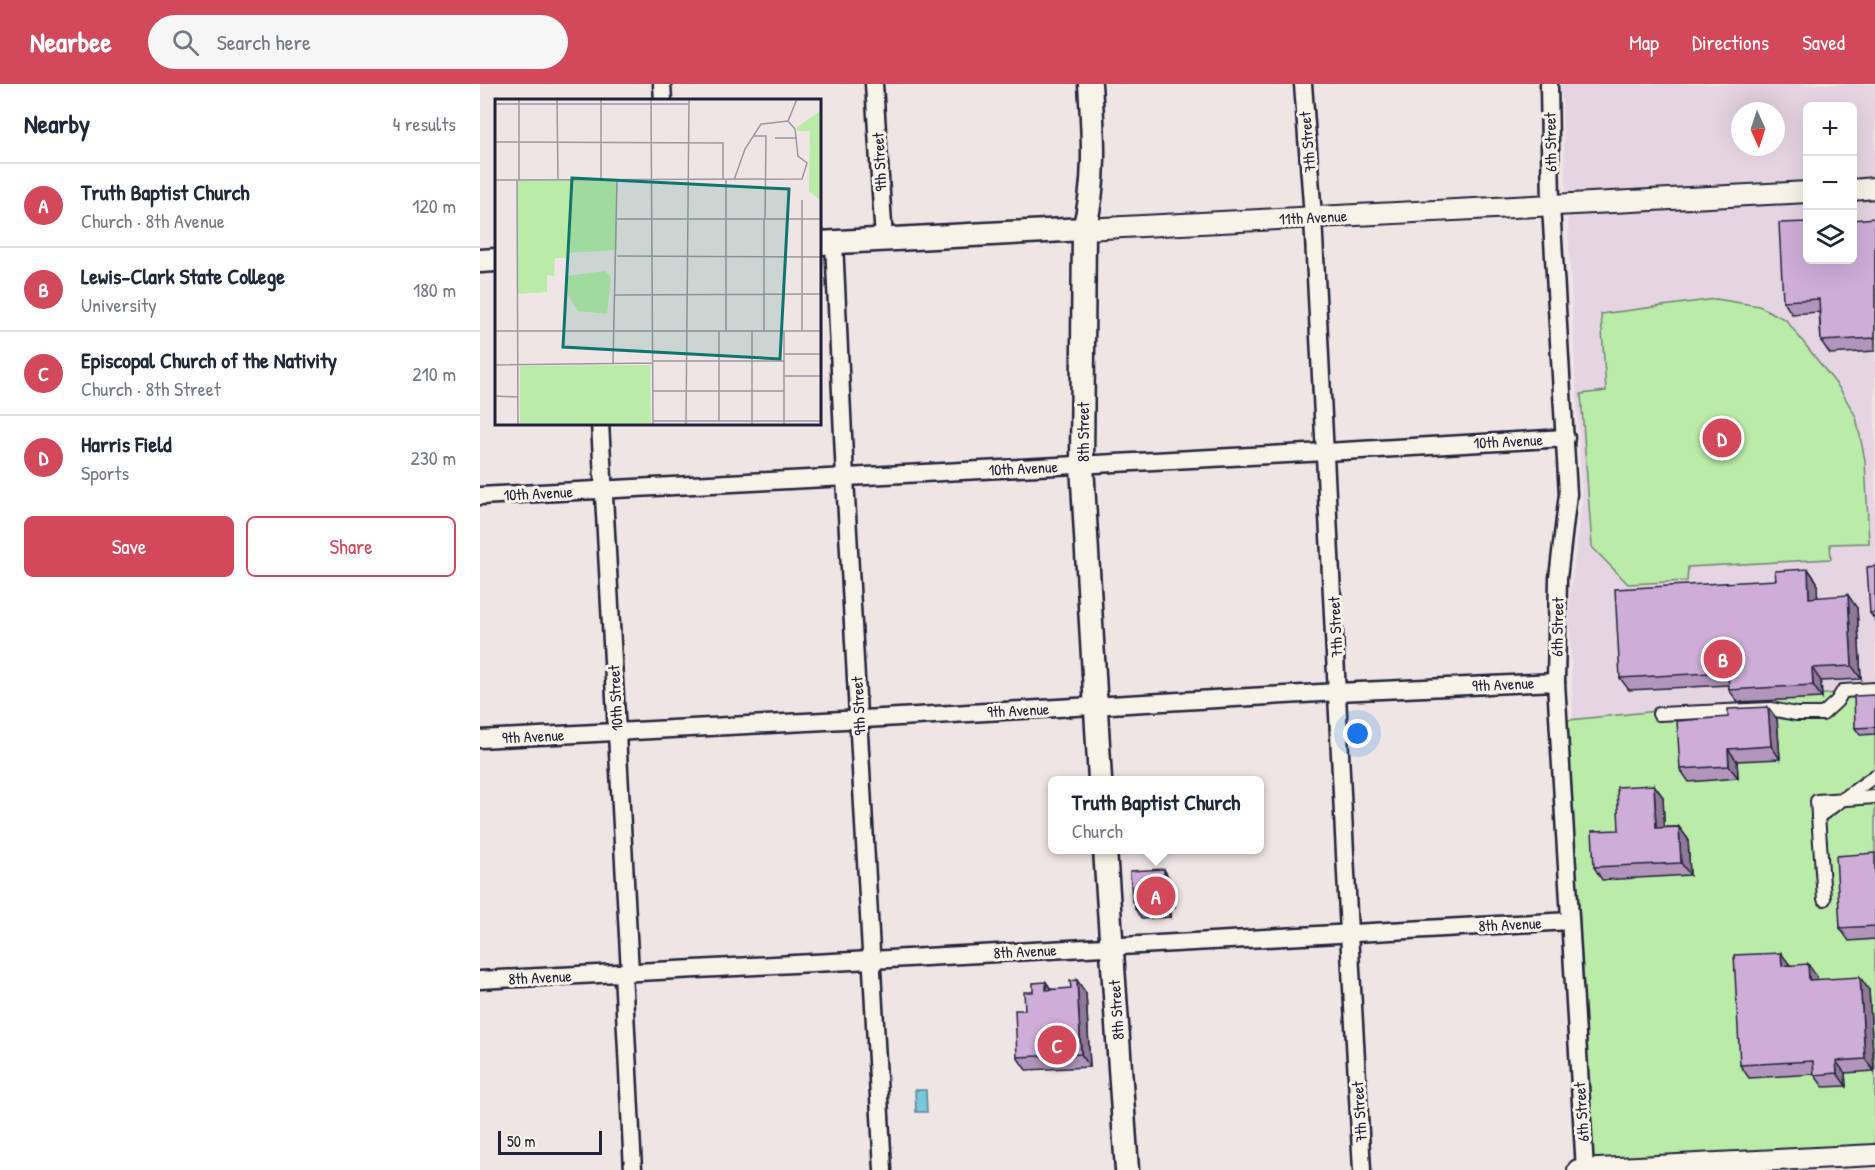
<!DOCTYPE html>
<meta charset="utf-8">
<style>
:root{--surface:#fff;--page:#f6f6f7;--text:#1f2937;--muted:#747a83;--line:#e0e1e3;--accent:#d1495b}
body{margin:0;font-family:"Patrick Hand",sans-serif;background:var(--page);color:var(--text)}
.controls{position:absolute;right:18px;top:18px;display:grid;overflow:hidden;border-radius:9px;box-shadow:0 6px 24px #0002}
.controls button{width:54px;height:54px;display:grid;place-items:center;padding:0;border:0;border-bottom:2px solid var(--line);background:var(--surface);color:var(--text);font:30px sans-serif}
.compass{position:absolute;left:1251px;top:18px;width:54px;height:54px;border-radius:50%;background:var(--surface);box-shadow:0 6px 24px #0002;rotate:177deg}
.scale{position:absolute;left:18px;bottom:15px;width:104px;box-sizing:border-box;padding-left:6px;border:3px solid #22223b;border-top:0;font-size:16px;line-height:21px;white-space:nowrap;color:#22223b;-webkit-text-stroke:4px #f7f3e8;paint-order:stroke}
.you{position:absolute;left:878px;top:650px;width:21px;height:21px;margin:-15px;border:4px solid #fff;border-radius:50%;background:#1a73e8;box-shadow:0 0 0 9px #1a73e833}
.badge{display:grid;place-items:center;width:39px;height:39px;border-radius:50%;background:var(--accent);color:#fff;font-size:20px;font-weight:700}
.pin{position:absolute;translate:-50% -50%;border:3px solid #fff;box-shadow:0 2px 6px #0006}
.popup{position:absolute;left:568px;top:692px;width:216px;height:78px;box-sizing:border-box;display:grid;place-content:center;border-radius:9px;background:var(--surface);filter:drop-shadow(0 2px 4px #0005);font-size:20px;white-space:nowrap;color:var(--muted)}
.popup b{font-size:22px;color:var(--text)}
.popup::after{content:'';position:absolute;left:50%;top:100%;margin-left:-12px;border:12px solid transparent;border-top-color:var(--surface)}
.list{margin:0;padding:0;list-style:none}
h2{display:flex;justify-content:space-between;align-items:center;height:78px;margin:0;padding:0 24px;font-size:26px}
h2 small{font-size:20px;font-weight:400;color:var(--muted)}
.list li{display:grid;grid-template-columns:39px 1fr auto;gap:18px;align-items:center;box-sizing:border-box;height:84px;padding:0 24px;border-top:2px solid var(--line)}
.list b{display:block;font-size:22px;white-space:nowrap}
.list p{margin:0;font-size:20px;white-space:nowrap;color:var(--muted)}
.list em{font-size:20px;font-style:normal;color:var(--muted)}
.actions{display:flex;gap:12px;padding:18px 24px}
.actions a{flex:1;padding:14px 0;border:2px solid var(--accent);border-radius:9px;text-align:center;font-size:21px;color:var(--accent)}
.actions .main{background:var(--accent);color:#fff}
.icon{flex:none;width:33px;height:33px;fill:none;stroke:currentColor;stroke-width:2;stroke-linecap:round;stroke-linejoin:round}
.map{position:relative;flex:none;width:1395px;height:1086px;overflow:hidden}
header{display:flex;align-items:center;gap:36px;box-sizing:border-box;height:84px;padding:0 30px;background:var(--accent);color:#fff}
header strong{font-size:28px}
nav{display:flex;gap:33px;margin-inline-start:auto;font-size:21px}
.search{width:420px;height:54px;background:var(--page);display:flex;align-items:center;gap:15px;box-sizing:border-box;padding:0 21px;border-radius:33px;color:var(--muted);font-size:22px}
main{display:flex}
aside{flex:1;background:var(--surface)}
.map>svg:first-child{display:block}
.built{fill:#e5d4e1;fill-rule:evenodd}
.green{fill:#bbeba9;stroke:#6e8672;stroke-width:1.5}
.water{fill:#7ac7d9;stroke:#57859a;stroke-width:1.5}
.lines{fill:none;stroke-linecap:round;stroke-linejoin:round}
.pedestrian-casing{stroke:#22223b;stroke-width:16}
.minor-casing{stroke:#22223b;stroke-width:21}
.tertiary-casing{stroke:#22223b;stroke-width:24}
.secondary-casing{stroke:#22223b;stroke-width:27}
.pedestrian{stroke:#f7f3e8;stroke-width:12}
.minor{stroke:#f7f3e8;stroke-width:16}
.tertiary{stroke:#f7f3e8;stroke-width:20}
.secondary{stroke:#f7f3e8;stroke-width:22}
.wall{fill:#b195ba;stroke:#22223b;stroke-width:1.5}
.shaded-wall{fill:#907997;stroke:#22223b;stroke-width:1.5}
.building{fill:#ceadd8;stroke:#22223b;stroke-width:1.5}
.labels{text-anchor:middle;stroke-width:6;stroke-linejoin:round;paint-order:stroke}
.street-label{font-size:16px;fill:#22223b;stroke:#f7f3e8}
.inset-road{fill:none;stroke:#9d97a1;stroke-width:1.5}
.view{fill:#0f766e;fill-opacity:0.15;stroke:#0f766e;stroke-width:3}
.inset-edge{fill:none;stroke:#22223b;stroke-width:3}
</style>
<header>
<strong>Nearbee</strong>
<div class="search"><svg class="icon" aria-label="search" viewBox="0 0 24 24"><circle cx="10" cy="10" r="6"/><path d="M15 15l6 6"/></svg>Search here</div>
<nav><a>Map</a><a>Directions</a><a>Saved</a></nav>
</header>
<main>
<aside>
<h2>Nearby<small>4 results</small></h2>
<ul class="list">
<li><span class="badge">A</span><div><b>Truth Baptist Church</b><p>Church · 8th Avenue</p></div><em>120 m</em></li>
<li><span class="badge">B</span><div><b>Lewis-Clark State College</b><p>University</p></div><em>180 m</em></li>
<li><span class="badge">C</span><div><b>Episcopal Church of the Nativity</b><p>Church · 8th Street</p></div><em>210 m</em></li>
<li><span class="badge">D</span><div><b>Harris Field</b><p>Sports</p></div><em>230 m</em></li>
</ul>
<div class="actions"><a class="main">Save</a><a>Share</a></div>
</aside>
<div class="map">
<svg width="1395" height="1086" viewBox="0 0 1395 1086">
<rect width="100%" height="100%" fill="#efe5e5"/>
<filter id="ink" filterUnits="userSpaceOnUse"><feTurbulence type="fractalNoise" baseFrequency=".0167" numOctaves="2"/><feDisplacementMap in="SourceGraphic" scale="12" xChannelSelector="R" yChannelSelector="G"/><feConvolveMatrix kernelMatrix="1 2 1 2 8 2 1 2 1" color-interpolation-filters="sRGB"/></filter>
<g filter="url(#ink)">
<path class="built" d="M1081,0H1395V1058L1105,815L1093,628L1089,522L1102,416ZM1328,22H1372V176H1328ZM1260,27H1296V63H1260Z"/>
<g class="green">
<path d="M1236,215L1279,222L1306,236L1360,305L1376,333L1385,376L1389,459L1350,460L1351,475L1208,483L1207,497L1148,500L1112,463L1101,310L1126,307L1121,230Z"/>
<path d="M1395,605V1072L1105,1086L1079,637Z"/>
</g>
<path class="water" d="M435,1006H446L447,1028H436Z"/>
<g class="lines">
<defs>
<g id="pedestrian">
<path d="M1179,630L1291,625L1316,630H1343L1357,617L1363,607L1395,605"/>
<path d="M1338,733L1395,692"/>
<path d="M1344,815L1337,717L1395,713"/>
</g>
<g id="minor">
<path d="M182,0L183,16"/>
<path d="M394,0L404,156"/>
<path d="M823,0L833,133L869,849L882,1086"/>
<path d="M1069,0L1071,122L1088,410L1078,494L1076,598L1105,1086"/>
<path d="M354,158L365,394L403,1086"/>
<path d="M120,339L150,888"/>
<path d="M0,412L846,368L1086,354"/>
<path d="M0,655L402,634L858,608L1076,598"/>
<path d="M143,888L153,1086"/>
<path d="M0,896L391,876L1090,837"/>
</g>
<g id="tertiary">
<path d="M1372,106L1395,104"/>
<path d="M604,145L1328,108"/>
<path d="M1098,1086L1395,1071"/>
</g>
<g id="secondary">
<path d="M610,0C613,48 617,98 604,145L602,381L620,696"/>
<path d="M339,159L604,145"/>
<path d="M0,177L16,176"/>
<path d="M625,766L647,1086"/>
</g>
</defs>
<use href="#pedestrian" class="pedestrian-casing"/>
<use href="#minor" class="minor-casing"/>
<use href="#tertiary" class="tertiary-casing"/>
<use href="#secondary" class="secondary-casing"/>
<use href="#pedestrian" class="pedestrian"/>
<use href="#minor" class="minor"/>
<use href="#tertiary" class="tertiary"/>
<use href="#secondary" class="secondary"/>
</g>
<g class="wall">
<path d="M1395,134V267L1350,270L1341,257L1339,228L1312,230L1303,217Z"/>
<path d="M1395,482V536L1390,529Z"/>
<path d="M1328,485L1337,498V513L1377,524L1381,595L1341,597L1342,614L1258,618L1249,606V601L1149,606L1140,594L1296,496Z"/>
<path d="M1395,611V650L1380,651L1375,644Z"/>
<path d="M1297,635L1300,675L1257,677L1258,694L1209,698L1200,685Z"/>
<path d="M1174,701L1183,713L1184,743H1199L1208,755L1210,791L1122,796L1114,783L1139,746Z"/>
<path d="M1395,769V855L1369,857L1360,844Z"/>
<path d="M690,795L693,801L695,823L690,824V833L662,835L655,825V820L652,816Z"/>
<path d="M1310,881L1337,893V896L1389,906L1394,987L1365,989L1366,1002L1343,1003L1334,990L1269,994L1260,981Z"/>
<path d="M566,898L571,905L606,909L610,983L546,986L537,973L545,926L553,908Z"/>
</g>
<g class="shaded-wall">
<path d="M1328,485L1337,498L1338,526L1329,514Z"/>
<path d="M1368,511L1377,524L1381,595L1372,582Z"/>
<path d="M1332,584L1341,597L1342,614L1333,601Z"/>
<path d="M1288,623L1297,635L1300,675L1291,662Z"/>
<path d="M1248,665L1257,677L1258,694L1249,682Z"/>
<path d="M1174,701L1183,713L1185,756L1176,744Z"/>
<path d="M1199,743L1208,755L1210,791L1201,779Z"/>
<path d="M684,785L693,801L695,823L688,814Z"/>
<path d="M683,814L690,824V833L684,824Z"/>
<path d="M1301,869L1310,881L1302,882Z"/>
<path d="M1328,880L1337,893L1338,909L1329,896Z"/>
<path d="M1380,893L1389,906L1394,987L1385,975Z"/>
<path d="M597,896L606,909L610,983L601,970Z"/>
<path d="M566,898L574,910L566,906Z"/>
<path d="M1356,977L1365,989L1366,1002L1357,989Z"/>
</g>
<g class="building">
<path d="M1395,134V254L1341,257L1339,215L1303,217L1299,139L1328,138V176H1372V136Z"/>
<path d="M1395,482V529H1390L1387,483Z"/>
<path d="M1328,485L1329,514L1368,511L1372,582L1332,584L1333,601L1249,606L1248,588L1140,594L1135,505L1296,496L1295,487Z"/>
<path d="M1395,611V643L1375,644L1374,612Z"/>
<path d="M1288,623L1291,662L1248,665L1249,682L1200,685L1197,637L1248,633V625Z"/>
<path d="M1174,701L1176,744L1199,743L1201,779L1114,783L1112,747L1139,746L1137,703Z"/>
<path d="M1395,769V842L1360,844L1356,772Z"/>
<path d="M684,785V792L687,791L688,814H683L684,824L655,825V816H652L650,787Z"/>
<path d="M1301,869L1302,882L1328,880L1329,896L1380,893L1385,975L1356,977L1357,989L1334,991L1333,977L1260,981L1254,871Z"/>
<path d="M597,896L601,970L537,973L535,926H545L544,908H553V899L566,898V906L591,904L590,897Z"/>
</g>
</g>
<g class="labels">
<g class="street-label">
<text transform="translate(827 58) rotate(-95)" y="6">7th Street</text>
<text transform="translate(1070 58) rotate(-91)" y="6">6th Street</text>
<text transform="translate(399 78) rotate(-93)" y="6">9th Street</text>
<text transform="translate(833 133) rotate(-3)" y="6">11th Avenue</text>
<text transform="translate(603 348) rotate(-90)" y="6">8th Street</text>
<text transform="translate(1028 357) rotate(-3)" y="6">10th Avenue</text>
<text transform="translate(543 384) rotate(-3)" y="6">10th Avenue</text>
<text transform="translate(58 409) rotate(-3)" y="6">10th Avenue</text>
<text transform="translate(855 543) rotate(-93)" y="6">7th Street</text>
<text transform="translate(1077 543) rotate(-89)" y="6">6th Street</text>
<text transform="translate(1023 600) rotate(-3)" y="6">9th Avenue</text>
<text transform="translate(135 614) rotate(-93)" y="6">10th Street</text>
<text transform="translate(378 622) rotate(-93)" y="6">9th Street</text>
<text transform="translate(538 626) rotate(-3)" y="6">9th Avenue</text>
<text transform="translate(53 652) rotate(-3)" y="6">9th Avenue</text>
<text transform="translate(1030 840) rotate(-3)" y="6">8th Avenue</text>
<text transform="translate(545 867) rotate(-3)" y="6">8th Avenue</text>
<text transform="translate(60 893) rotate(-3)" y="6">8th Avenue</text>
<text transform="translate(636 926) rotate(-94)" y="6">8th Street</text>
<text transform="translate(879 1028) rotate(-94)" y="6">7th Street</text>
<text transform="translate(1101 1028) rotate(-94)" y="6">6th Street</text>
</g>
</g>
<g transform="translate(15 15)">
<rect width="326" height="326" fill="#efe5e5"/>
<path d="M325,12V101L314,92L315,32H302V28ZM22,81H122V151L71,154V159H60L59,177L52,176V193L22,195ZM110,172L116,178L112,215L83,212L73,196L72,177ZM155,266L156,325H25V267Z" fill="#bbeba9"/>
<path class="inset-road" d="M62,0L63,81M106,0V81M156,0L158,325M0,5H194M258,37H271L270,120M280,39H302M0,43L228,44V81M0,81L307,80L312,64L303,57L300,30L293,22M22,81L23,325M24,81V0M231,81V232M239,81L250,50L266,25L293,22L302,0M307,101V232M122,120H326M269,120V232M122,157L326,158M119,196L326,195M0,232H192M192,232H326M224,232V322M257,232V325M289,232V325M289,255H326M157,262H289M118,264L122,81M0,266L157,264M289,277H326M158,292H289M0,297L23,298M158,322H326M191,325L194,0"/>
<path class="view" d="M77,79L294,90L285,260L68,248Z"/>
<rect width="326" height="326" class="inset-edge"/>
</g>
</svg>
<div class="controls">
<button>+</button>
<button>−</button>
<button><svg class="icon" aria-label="layers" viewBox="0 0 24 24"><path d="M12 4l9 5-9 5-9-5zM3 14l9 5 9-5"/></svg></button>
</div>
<svg class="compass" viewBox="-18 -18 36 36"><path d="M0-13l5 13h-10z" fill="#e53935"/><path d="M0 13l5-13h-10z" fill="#747a83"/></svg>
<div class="scale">50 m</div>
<div class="you"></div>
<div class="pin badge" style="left:676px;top:812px">A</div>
<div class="popup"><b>Truth Baptist Church</b>Church</div>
<div class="pin badge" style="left:1243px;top:575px">B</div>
<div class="pin badge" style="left:577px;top:961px">C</div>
<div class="pin badge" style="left:1242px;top:354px">D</div>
</div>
</main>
